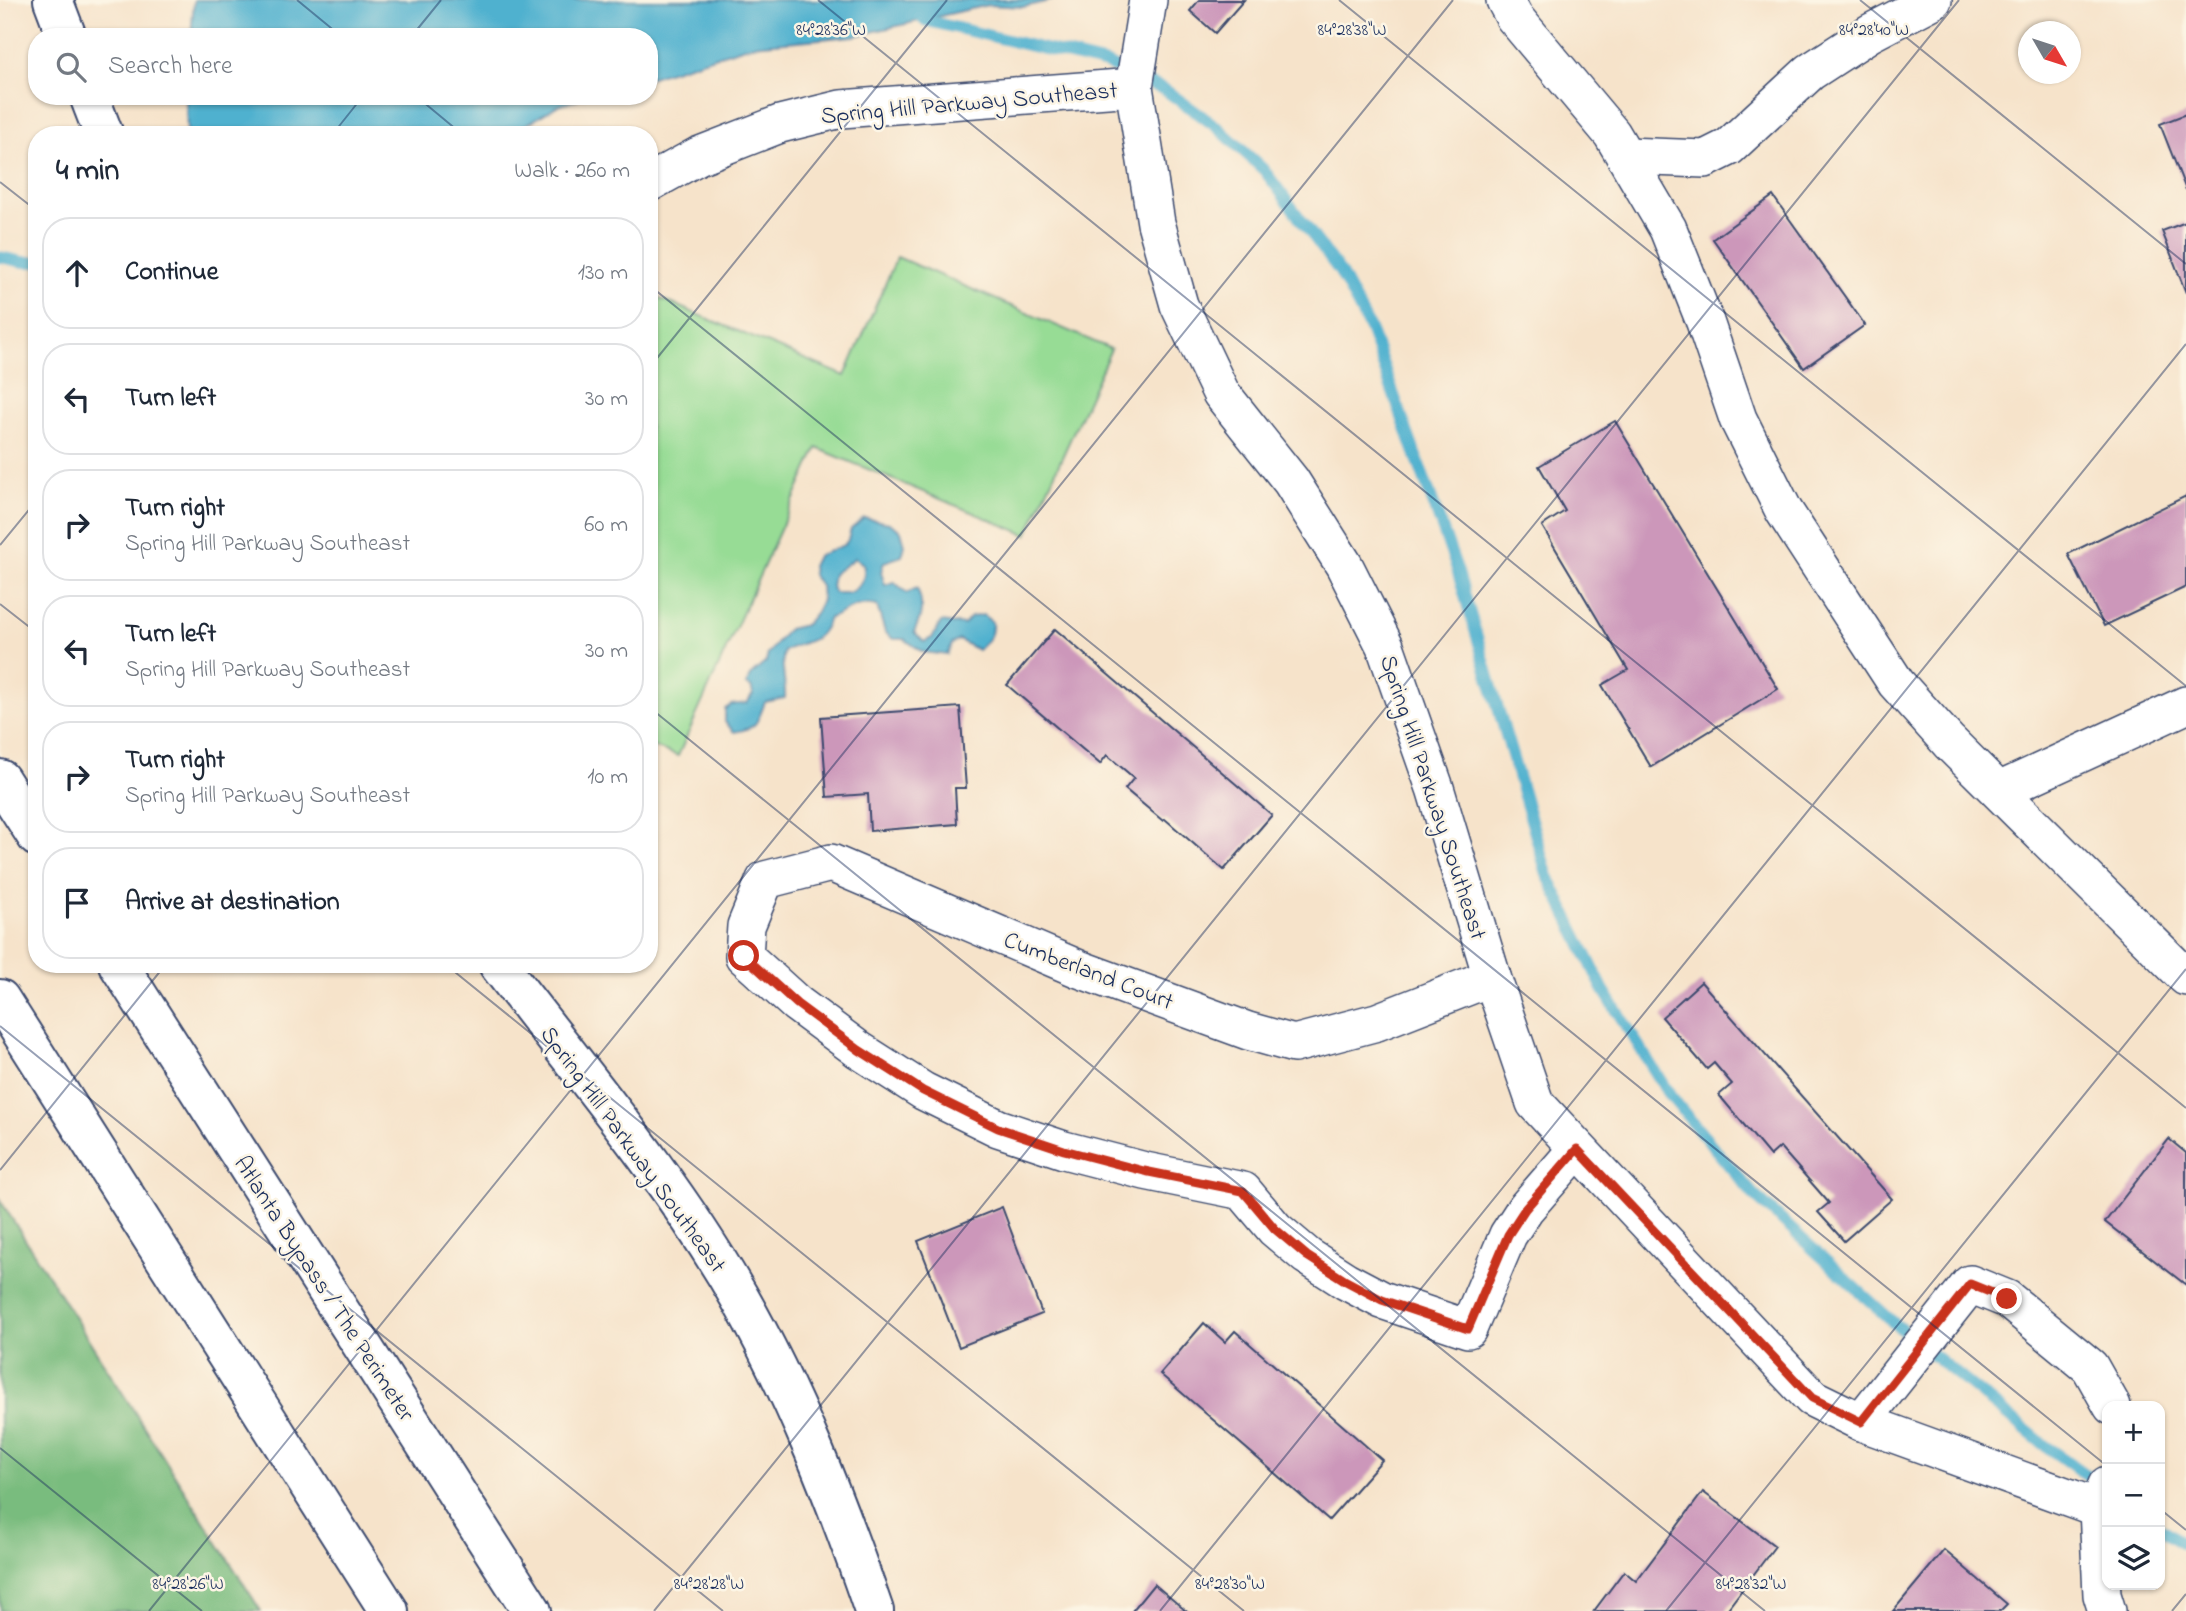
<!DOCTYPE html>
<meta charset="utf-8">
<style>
:root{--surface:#fff;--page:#f2f2f3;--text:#1f2937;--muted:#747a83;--line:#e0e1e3}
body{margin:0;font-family:"Indie Flower",sans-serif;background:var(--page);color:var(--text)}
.controls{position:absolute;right:21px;bottom:21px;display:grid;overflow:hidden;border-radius:14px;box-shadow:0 2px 5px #0004}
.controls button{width:63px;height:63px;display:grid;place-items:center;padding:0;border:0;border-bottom:2px solid var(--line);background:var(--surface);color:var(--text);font:35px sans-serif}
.compass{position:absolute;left:2018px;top:21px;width:63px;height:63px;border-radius:50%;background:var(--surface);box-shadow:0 2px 5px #0004;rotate:129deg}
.stop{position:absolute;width:21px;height:21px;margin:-16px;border:5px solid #c8321e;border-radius:50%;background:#fff}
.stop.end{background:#c8321e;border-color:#fff;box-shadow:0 2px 7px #0008}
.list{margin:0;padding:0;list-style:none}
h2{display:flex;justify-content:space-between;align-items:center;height:91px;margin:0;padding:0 28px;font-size:30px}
h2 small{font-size:23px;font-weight:400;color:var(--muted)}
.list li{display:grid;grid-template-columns:46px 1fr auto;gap:21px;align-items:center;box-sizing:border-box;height:112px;margin:0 14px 14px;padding:0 14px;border:2px solid var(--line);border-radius:28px}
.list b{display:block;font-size:26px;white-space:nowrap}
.list p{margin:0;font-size:23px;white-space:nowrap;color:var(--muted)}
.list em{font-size:23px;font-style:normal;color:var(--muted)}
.icon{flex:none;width:38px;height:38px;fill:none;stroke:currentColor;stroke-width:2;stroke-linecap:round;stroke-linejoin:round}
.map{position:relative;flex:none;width:2186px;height:1611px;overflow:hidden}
.search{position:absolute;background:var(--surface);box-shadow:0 2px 5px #0004;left:28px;top:28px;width:630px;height:77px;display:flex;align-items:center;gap:18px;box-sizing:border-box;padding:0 24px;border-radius:28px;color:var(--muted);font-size:26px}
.panel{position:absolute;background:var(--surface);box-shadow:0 2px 5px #0004;left:28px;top:126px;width:630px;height:847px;border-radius:28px}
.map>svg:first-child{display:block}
.green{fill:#97dc95;stroke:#59867a;stroke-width:2}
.forest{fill:#79bc7e;stroke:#4a766e;stroke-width:2}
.water{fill:#50b1cf;stroke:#367096;stroke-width:2;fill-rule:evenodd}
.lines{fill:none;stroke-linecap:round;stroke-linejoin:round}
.stream{stroke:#50b1cf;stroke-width:12}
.building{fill:#cc97ba}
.minor-casing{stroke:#3c4a6e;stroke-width:40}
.tertiary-casing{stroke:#3c4a6e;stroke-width:42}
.motorway-casing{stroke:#3c4a6e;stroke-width:42}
.minor{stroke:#fff;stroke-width:37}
.tertiary{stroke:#fff;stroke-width:38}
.motorway{stroke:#fff;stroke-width:38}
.route{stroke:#c8321e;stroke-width:9}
.ticks{fill:none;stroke:#1b2f5e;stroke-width:2;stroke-opacity:0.45}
.labels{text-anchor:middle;stroke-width:5;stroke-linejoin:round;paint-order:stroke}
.street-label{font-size:24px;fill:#1b2f5e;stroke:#fcf5e5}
.ticks-label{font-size:18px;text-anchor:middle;fill:#1b2f5e;stroke:#fcf5e5;stroke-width:5;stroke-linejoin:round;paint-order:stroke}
</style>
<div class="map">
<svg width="2186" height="1611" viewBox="0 0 2186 1611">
<rect width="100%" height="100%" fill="#fcf5e5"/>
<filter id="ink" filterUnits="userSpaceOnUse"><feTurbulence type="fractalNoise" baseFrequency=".0143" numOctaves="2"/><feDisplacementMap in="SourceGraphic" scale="14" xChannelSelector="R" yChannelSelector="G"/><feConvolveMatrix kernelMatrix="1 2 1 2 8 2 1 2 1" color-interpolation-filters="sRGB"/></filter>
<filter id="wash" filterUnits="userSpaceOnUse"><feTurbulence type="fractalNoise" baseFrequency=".00686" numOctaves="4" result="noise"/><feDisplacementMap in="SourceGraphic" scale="28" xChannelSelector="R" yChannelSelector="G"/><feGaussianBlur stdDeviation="1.57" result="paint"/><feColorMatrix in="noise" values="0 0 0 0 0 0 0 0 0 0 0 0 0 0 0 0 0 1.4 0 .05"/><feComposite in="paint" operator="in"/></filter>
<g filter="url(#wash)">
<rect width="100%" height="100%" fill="#f6e3ca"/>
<path class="green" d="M897,257L1111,349L1027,535L817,448L678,756L649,745V294L845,376Z"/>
<path class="forest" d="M0,1200L261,1611H0Z"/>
<g class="water">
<path d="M194,0H1053L1024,7L988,5L854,36L751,45L649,78V37H191Z"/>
<path d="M186,96H588L557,106L509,135H187Z"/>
<path d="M864,518L889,523L901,531L905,545L902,556L884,562L881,572L885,585L894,582L907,593L917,588C924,605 922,616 914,632L924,642L932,638L941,622L964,625L971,617L983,615L992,622C993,636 988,640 978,650L959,640L952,644L947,655L923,652L904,639H893L885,632L877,606C857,600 847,612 829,618C820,645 806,639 784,651C780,667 786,681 785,698L765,702C757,723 758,728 734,732L725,722V709L731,705L747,703L753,694L751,687L746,685L752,674L766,662L768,654L788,629L805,625L816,612L822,600L821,586L813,576L812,566L817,556L844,545L848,540L851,529ZM855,558L863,564C867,578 861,586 849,593H835L831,587L833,574Z"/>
</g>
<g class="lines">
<g class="stream">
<path d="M924,20L1107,64L1165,90L1217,127L1264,170L1340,272L1370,329L1457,569L1547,874L1603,989L1671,1097L1753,1194L1895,1324L2043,1444L2104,1488"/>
<path d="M0,257L23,262H37"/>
<path d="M2160,1528L2186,1546"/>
</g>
</g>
<g id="blocks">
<g class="building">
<path d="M1199,0H1244L1215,33L1190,11Z"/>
<path d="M2186,114V190L2160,124Z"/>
<path d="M1773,196L1865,325L1804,368L1713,239Z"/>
<path d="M2186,222V293L2162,231Z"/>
<path d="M1615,421L1778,689L1651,767L1602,685L1628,670L1542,526L1565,511L1539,466Z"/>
<path d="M2186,496V587L2104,626L2068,554Z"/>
<path d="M1055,629L1272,815L1224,870L1165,819L1163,821L1125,789L1134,778L1107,755L1100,764L1007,685Z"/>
<path d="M960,707L966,788H955L957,824L870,831L868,794L827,797L821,717Z"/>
<path d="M1701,982L1892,1199L1844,1241L1818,1212L1829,1203L1780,1147L1770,1156L1719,1095L1732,1084L1714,1063L1707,1069L1662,1017Z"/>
<path d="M2169,1139L2186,1153V1285L2105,1222Z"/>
<path d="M1002,1207L1042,1314L959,1347L918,1241Z"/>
<path d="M1204,1323L1225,1342L1235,1331L1382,1460L1329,1520L1160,1374Z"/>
<path d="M1703,1492L1775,1546L1726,1611H1594L1624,1571L1636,1581Z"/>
<path d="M1944,1550L2007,1604L2000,1611H1893Z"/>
<path d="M1154,1584L1186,1611H1132Z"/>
</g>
</g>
</g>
<g filter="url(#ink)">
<use href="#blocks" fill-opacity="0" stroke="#3c4a6e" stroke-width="2"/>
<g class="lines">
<defs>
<g id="minor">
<path d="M1505,0L1514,17L1612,134L1668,229L1705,322L1738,419L1784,511L1896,683L1949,742L2186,977"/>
<path d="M1134,87L1156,223L1179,305L1221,393L1291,481L1344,565L1385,646L1435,788L1492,977L1535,1103L1812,1398L1861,1422L2098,1508"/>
<path d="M1625,156L1705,159L1729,147L1810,72L1870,33L1933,0"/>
<path d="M649,183L698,156L780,124L841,109L1134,87L1148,0"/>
<path d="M1999,791L2186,705"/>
<path d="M1492,977L1377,1022L1294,1044L1248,1031L1079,969L831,863L765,880L746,926L744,956L797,1004L859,1050L923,1091L998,1128L1064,1150L1145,1171L1243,1191L1275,1229L1307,1256L1346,1281L1382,1300L1468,1329L1508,1235L1525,1209L1577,1149"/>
<path d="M1861,1422L1970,1284L2007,1299L2090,1367L2112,1406"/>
<path d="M2107,1611L2102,1595L2098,1508L2107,1485"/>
</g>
<g id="tertiary">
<path d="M53,0L67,37"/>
<path d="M89,96L104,135"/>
<path d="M498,964C580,1072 670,1177 738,1295C795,1395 837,1503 874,1611"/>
</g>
<g id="motorway">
<path d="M0,779L37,837"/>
<path d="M118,964L532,1611"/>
<path d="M0,999L389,1611"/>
</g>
</defs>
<use href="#minor" class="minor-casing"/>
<use href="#tertiary" class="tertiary-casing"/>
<use href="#motorway" class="motorway-casing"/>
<use href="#minor" class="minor"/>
<use href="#tertiary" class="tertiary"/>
<use href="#motorway" class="motorway"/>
</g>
</g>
<g class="lines" filter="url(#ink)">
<path class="route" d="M744,956L797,1004L859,1050L923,1091L998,1128L1064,1150L1144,1171L1243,1191L1275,1229L1307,1256L1346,1281L1382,1300L1468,1329L1508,1235L1525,1209L1577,1149L1812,1398L1861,1422L1970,1284L2007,1299"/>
</g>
<path class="ticks" d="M297,0L342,37M818,0L2186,1108M1339,0L2186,686M1860,0L2186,264M411,37L441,0M416,96L463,135M332,135L363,96M0,182L37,211M649,285L2107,1466M649,368L947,0M0,545L37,500M0,604L37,633M649,707L1765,1611M445,964L1244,1611M0,1026L723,1611M0,1170L166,964M0,1448L202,1611M2160,1509L2186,1530M149,1611L1453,0M654,1611L1959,0M1160,1611L2186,344M1666,1611L2186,969M2172,1611L2186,1594"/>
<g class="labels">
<g class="street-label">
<text transform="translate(969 102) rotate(-5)" y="8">Spring Hill Parkway Southeast</text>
<text transform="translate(1434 797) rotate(72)" y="8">Spring Hill Parkway Southeast</text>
<text transform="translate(1089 970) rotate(21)" y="8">Cumberland Court</text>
<text transform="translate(634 1149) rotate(54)" y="8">Spring Hill Parkway Southeast</text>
<text transform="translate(325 1288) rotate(57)" y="8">Atlanta Bypass / The Perimeter</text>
</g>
</g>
<g class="ticks-label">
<text x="1874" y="35">84°28'40"W</text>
<text x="831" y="35">84°28'36"W</text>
<text x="1352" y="35">84°28'38"W</text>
<text x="188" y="1589">84°28'26"W</text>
<text x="709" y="1589">84°28'28"W</text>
<text x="1230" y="1589">84°28'30"W</text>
<text x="1751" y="1589">84°28'32"W</text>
</g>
</svg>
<div class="controls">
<button>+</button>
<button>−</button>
<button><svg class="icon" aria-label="layers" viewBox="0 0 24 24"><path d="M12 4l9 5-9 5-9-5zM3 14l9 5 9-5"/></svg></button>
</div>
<svg class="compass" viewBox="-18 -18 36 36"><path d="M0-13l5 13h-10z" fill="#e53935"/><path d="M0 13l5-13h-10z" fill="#747a83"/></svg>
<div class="stop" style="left:744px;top:956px"></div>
<div class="stop end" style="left:2007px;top:1299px"></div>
<div class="search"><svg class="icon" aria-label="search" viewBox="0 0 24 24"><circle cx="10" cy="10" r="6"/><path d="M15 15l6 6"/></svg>Search here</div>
<section class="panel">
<h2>4 min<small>Walk · 260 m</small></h2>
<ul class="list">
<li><svg class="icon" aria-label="ahead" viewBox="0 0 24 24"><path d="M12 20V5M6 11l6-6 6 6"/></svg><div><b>Continue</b></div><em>130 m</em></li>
<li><svg class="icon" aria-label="left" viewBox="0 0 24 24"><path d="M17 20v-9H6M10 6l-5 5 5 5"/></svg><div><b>Turn left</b></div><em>30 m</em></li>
<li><svg class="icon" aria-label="right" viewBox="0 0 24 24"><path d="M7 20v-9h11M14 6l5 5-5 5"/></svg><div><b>Turn right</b><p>Spring Hill Parkway Southeast</p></div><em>60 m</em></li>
<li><svg class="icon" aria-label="left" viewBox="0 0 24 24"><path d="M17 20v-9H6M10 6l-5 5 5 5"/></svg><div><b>Turn left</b><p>Spring Hill Parkway Southeast</p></div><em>30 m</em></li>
<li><svg class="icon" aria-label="right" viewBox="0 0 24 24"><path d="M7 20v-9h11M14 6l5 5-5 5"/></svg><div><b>Turn right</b><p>Spring Hill Parkway Southeast</p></div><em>10 m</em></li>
<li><svg class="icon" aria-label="arrive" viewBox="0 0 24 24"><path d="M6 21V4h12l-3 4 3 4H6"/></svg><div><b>Arrive at destination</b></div></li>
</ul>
</section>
</div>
